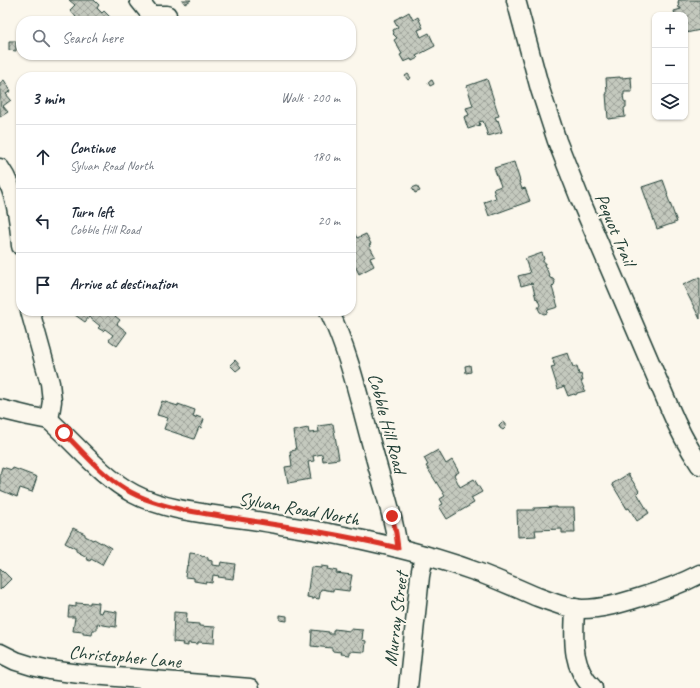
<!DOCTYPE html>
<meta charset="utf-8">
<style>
:root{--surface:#fff;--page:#f2f2f3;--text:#1f2937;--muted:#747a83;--line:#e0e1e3}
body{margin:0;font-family:Caveat,sans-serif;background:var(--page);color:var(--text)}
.controls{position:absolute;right:12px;top:12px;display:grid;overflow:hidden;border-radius:8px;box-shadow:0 1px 3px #0004}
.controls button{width:36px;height:36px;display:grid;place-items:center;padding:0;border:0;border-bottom:1px solid var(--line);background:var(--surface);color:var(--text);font:20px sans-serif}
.stop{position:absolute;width:12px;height:12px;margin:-9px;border:3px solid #d93025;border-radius:50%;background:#fff}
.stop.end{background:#d93025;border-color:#fff;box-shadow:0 1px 4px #0008}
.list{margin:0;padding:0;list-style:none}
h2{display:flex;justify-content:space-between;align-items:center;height:52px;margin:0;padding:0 16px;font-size:17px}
h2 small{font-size:13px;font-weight:400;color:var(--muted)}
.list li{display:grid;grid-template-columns:26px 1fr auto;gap:12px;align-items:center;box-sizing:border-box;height:64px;padding:0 16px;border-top:1px solid var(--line)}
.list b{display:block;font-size:15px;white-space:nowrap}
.list p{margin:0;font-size:13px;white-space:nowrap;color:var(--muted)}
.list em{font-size:13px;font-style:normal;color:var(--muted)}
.icon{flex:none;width:22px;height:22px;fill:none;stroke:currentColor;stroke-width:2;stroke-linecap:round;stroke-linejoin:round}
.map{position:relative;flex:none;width:700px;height:688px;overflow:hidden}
.search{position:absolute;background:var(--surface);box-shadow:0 1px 3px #0004;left:16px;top:16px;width:340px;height:44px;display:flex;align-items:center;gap:10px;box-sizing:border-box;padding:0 14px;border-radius:16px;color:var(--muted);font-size:15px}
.panel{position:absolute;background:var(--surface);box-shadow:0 1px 3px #0004;left:16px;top:72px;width:340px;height:244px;border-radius:16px}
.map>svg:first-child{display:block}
.building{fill:url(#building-cross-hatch);stroke:#1f3d34}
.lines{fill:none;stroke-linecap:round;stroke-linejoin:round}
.minor-casing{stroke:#1f3d34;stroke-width:21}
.minor{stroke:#fbf7ec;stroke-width:18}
.route{stroke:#d93025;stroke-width:5}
.labels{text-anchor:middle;stroke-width:4;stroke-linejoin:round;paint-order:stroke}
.street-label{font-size:19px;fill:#1f3d34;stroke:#fbf7ec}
</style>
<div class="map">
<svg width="700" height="688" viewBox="0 0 700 688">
<defs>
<pattern id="building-cross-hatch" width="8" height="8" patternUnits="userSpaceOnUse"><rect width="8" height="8" fill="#c4c9be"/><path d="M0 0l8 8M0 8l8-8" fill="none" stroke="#9fa49b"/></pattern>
</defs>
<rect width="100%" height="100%" fill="#fbf7ec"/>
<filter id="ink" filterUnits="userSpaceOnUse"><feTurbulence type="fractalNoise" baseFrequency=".025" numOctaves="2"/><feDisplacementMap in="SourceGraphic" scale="8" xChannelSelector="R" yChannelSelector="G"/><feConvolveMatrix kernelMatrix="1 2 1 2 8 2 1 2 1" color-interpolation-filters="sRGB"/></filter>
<g filter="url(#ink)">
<g class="building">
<path d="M69,0H94L99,5L97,8L102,13L104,11L112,19L110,21H74L73,20L76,17L70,10L75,5Z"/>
<path d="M182,0H191L185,4Z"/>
<path d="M679,0H700V30L686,33L685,15H675L674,11L681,9V8H679L678,3H679L678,1Z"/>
<path d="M409,12L413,20L418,17L423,28L418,30L421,37L429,33L435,46L416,56L418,58L412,61L411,59L404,62L400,55L402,54L394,40L397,38L393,34L394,33L393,30L398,27L394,20L400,17V16L402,15V16Z"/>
<path d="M9,41H16V51L9,50Z"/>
<path d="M408,74L411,78L408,80L405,76Z"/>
<path d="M620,77V78H622L631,77L632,92H624V95H623L624,101L626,102V107L624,108L625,117L608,119L606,94H607L606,78Z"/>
<path d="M487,79L499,116L495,117L497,121L498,120L502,132L488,136L483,121L479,122L480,125L468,129L464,117L469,115L466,108L473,106L467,86Z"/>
<path d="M4,80L11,91L6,94L11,100L3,106L8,112L0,117V83Z"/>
<path d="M432,80L434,84L430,86L428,82Z"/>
<path d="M514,162L520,181H519L522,189L525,188L530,201L489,216L484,202L496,198L493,189L501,186L494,168Z"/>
<path d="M663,180L668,194L667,195L677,222L657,229L642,187Z"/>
<path d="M417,186L420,191L415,193L412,188Z"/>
<path d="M351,229H352L357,238L366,234L371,244L369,245L375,256L370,258L374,266L359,274L351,258Z"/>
<path d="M542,253L544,259L543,260V262H545V264H544L545,267H546L550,278L553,279L555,282L554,285L552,287L558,307L548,310L547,313L544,314L540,312L538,308L540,305L537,298L536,299L532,283L521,286L518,276L530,273L525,259Z"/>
<path d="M700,277V319L683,285Z"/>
<path d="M73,311H119L115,316L120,320L117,324L127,332L117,346L109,340L113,335L105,329L103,331L98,328L100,326L89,317L85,322L75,315L76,314Z"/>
<path d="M568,353L573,367L577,366L579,375L581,374L583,381H581L585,391L577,393V394L575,395L574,394L568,396L564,386L558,389L551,367L555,366L553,362H554L552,358Z"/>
<path d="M235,360L241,367L236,371L230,365Z"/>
<path d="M470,365L471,372L466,373L465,366Z"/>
<path d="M162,401L178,406V404L195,410L193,417L196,418V416L204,419L201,428L199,427L194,439L164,429L168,418L157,415Z"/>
<path d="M502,422L506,424V427L503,430L500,428L499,425Z"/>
<path d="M333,424L339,459L323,461L322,454L313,456L314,461L308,462L311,479L288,483L285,467L292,466L290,451L296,450L293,431L308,428L309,433L319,432L318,426Z"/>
<path d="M438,450L446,464L452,460L459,472L454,475L460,487L474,479L482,492L471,498L474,503L447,519L439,506L443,504L440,499L445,496L426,466L428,465L424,458Z"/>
<path d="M2,467L12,470L13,468L37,477L32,492L20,488L17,497L0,490V474Z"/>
<path d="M628,474L639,491L637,493L649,513L637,521L629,508L627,509L612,484Z"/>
<path d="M557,507V508H574L575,533H562V529L535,530L536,536L518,537L517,510H534V508Z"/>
<path d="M73,528L85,534V536L93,540L94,539L101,543V542L111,548L102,565L91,559L90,561L86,559L87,557L76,551V549L65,543Z"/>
<path d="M190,553L199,554L201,556L208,557V560L212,561V565L220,566L221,562L235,564L233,579L218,577L219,576L213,575L212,583L206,582V583L194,581V578L185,577L187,565L188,566Z"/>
<path d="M321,566L328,567L327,569L337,571L336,573L352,575L349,591L333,589V591L321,589L319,599L314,598V599H312V598L307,597L311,567L321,568Z"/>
<path d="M0,568L11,579L0,590Z"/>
<path d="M90,602L99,603L98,612L102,613L103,610L117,612L116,627L97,624V630H93L92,635L83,634V632L73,631L75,617H68L69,606L76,607V603L90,604Z"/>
<path d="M174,612L187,613L186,623L199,624V626L215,627L214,643L198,642V644L188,643V646L182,645L183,643L173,642Z"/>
<path d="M280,615L287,616V621L280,620Z"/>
<path d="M334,629L350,631V629L363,630L362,640L366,641L365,652L350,651V655L341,654L342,652L332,651V648L311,646L312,630L329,632V634H333V630H334Z"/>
</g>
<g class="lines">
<defs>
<g id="minor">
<path d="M139,0L151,15H167"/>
<path d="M516,0L540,89L557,141L580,199L670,409C678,428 688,447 700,465"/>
<path d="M0,168C16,191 19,219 21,246"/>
<path d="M30,311L50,383L52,401L49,420"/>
<path d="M329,311C351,357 361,408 375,457C383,487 394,517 398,548"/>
<path d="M0,409L29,416L49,420"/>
<path d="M49,420C76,444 102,477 134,494C161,508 192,512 222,516C242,519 262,521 281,525C347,535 417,550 480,573C498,580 517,588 535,596C551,602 566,608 582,609C602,609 622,603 641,597C661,591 681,584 700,574"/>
<path d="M575,608C574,637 570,666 593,688"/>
<path d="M0,653L16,661L32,666L50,670L80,674L250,688"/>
<path d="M408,688L420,576L424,555"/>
</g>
</defs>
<use href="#minor" class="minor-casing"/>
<use href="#minor" class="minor"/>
</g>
</g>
<g class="lines" filter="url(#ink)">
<path class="route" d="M64,433C83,452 102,475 125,489C143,500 163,505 183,510C255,522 327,531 398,548L396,533L392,516"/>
</g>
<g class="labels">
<g class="street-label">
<text transform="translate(616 229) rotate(67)" y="7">Pequot Trail</text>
<text transform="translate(388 423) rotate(75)" y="7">Cobble Hill Road</text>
<text transform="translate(299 508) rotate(10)" y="7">Sylvan Road North</text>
<text transform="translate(395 619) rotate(-83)" y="7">Murray Street</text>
<text transform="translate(125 656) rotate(5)" y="7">Christopher Lane</text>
</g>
</g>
</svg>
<div class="controls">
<button>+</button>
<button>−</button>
<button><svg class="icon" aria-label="layers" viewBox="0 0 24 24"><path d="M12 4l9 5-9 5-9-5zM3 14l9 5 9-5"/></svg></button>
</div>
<div class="stop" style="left:64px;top:433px"></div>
<div class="stop end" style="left:392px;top:516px"></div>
<div class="search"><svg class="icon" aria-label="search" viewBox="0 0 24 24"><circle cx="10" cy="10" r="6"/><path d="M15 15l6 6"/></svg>Search here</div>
<section class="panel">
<h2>3 min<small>Walk · 200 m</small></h2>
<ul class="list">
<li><svg class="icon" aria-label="ahead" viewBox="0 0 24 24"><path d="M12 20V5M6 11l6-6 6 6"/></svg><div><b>Continue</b><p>Sylvan Road North</p></div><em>180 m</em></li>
<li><svg class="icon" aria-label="left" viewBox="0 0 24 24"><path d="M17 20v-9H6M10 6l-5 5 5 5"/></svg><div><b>Turn left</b><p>Cobble Hill Road</p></div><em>20 m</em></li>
<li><svg class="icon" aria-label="arrive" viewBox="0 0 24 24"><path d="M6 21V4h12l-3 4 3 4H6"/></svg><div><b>Arrive at destination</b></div></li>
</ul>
</section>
</div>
